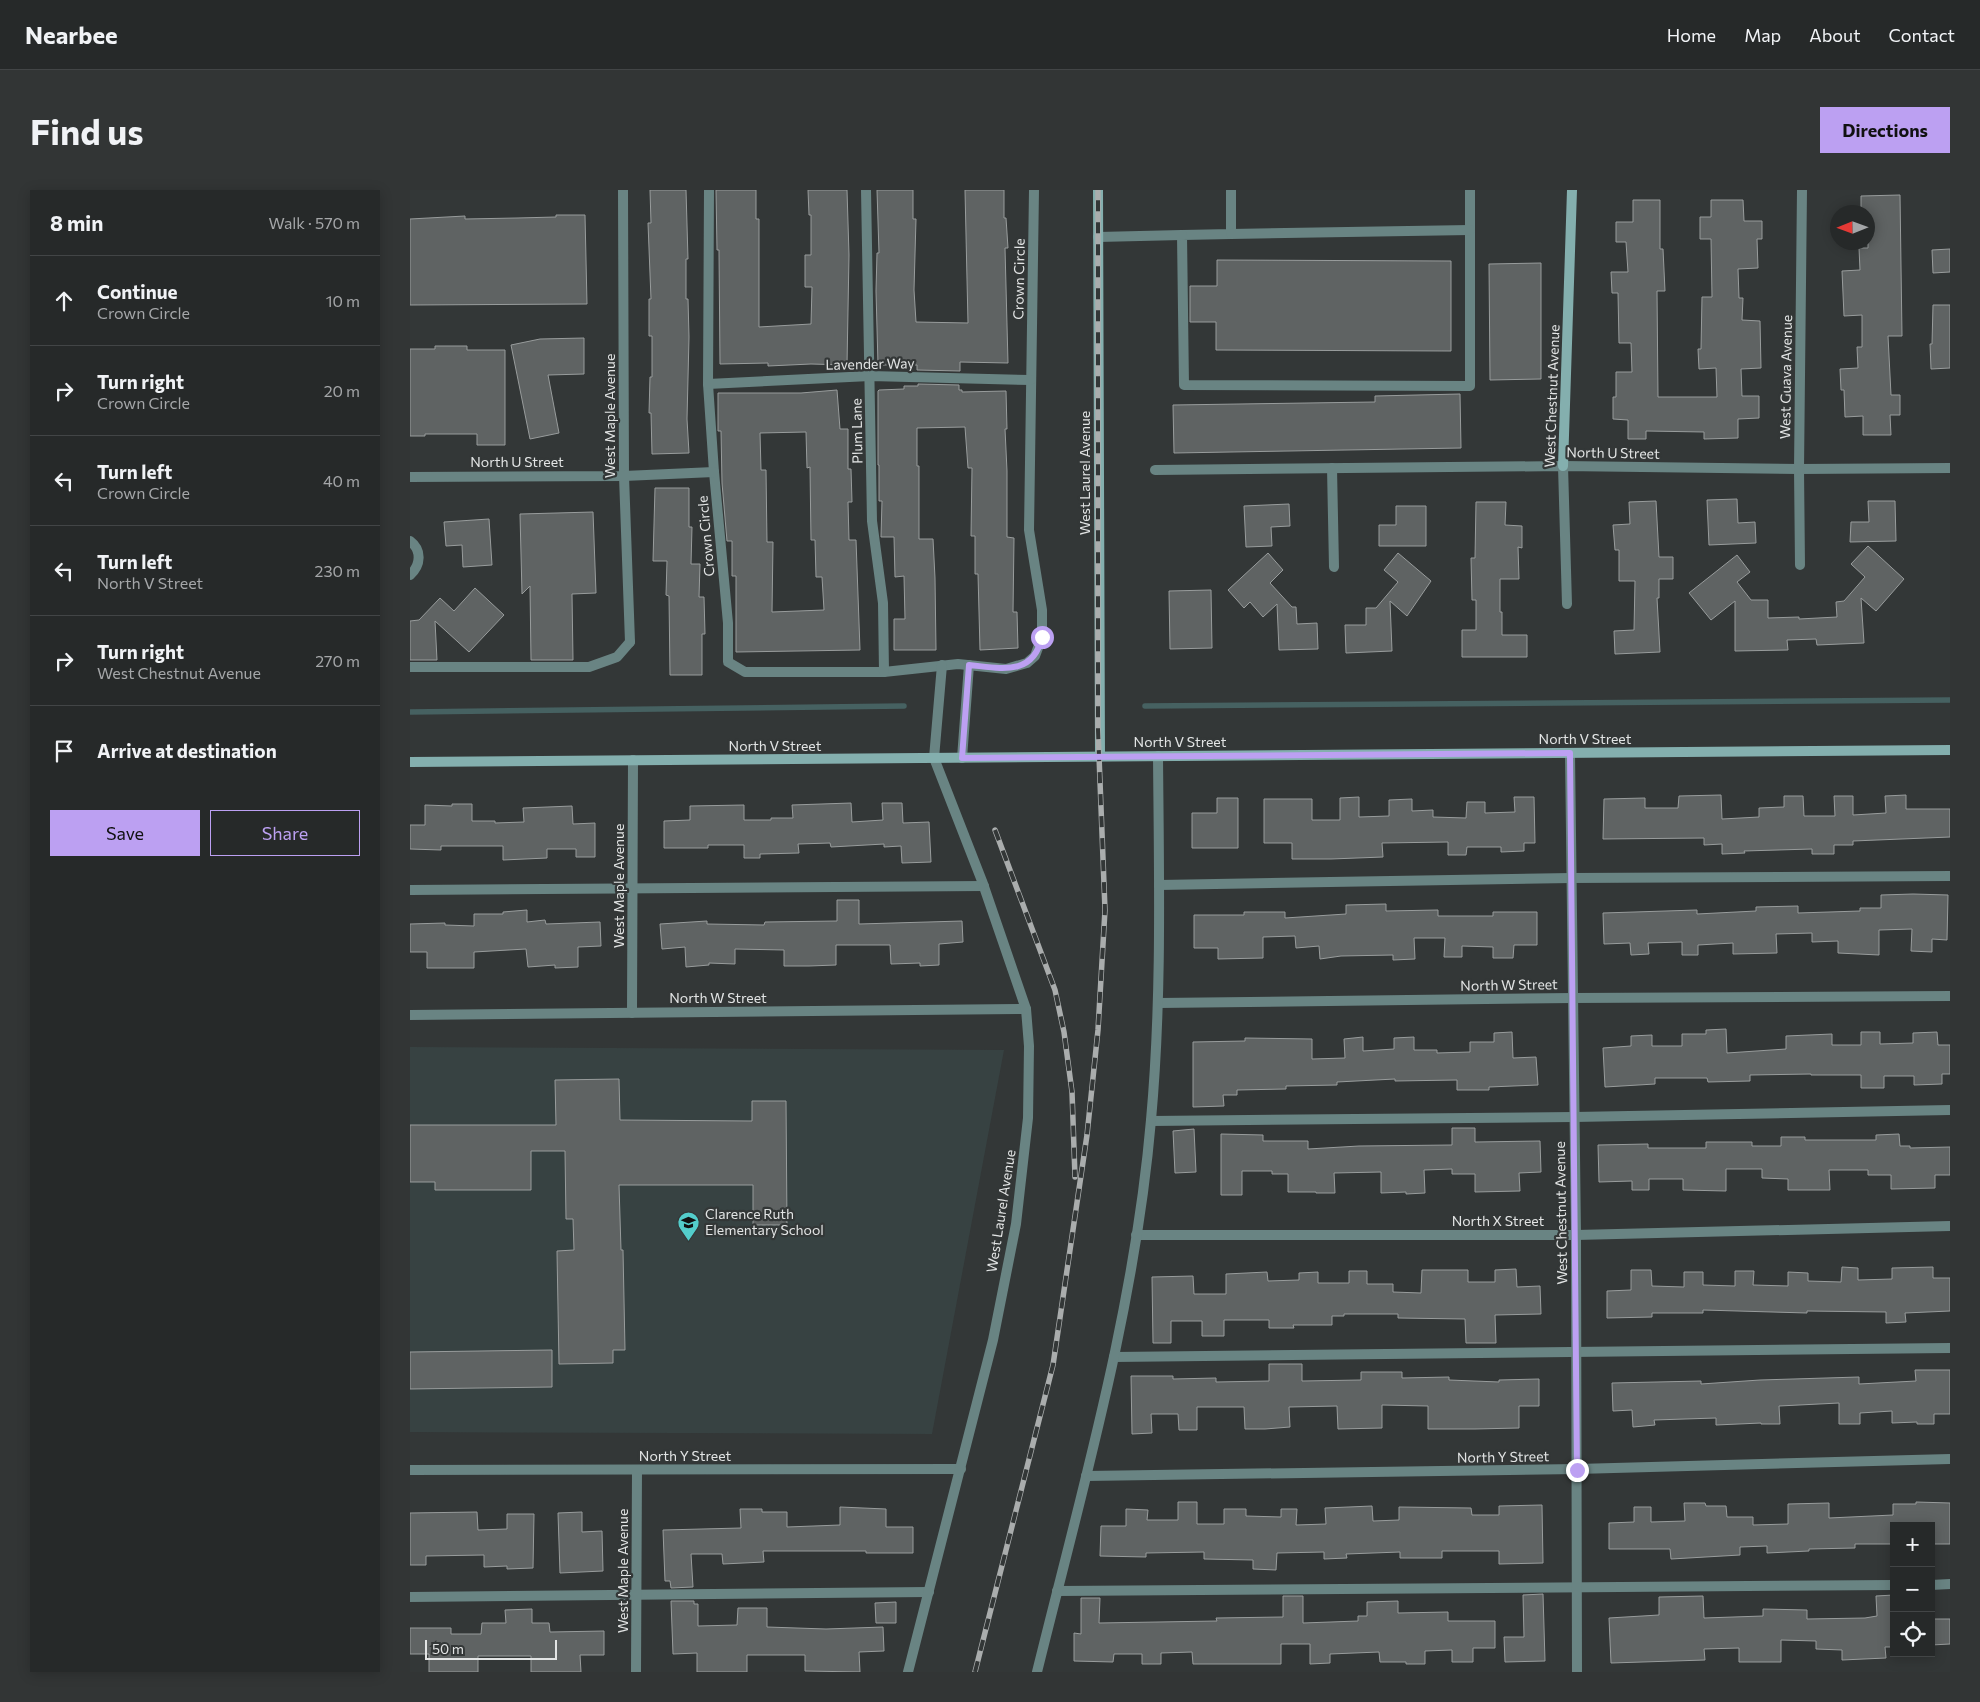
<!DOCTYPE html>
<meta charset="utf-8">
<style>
:root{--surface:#262929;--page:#323535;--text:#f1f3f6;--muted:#a4a6a8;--line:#424546;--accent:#bca0f2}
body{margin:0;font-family:Commissioner,sans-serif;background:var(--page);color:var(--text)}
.controls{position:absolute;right:15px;bottom:15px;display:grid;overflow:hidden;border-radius:0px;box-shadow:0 2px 12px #0003}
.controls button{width:45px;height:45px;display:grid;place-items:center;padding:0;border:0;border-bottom:1px solid var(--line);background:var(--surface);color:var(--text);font:25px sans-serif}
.compass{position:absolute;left:1420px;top:15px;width:45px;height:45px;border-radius:50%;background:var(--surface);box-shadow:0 2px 12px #0003;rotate:269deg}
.scale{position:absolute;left:15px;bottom:12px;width:132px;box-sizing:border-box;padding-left:5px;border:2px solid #e2e4e4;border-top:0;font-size:14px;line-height:18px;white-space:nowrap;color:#e2e4e4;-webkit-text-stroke:4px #333737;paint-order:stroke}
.stop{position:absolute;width:15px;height:15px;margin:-11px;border:4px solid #bca0f2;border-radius:50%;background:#fff}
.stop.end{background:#bca0f2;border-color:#fff;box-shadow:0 1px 5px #0008}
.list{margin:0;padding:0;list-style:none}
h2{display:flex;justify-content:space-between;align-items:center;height:65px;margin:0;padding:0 20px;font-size:21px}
h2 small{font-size:16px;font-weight:400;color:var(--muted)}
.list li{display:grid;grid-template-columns:32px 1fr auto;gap:15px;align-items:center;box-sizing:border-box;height:90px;padding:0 20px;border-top:1px solid var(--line)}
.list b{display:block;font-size:19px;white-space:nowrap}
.list p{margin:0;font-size:16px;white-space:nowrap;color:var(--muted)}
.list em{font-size:16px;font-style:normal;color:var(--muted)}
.actions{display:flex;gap:10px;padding:15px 20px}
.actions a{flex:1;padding:11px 0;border:1px solid var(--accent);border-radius:0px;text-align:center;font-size:18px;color:var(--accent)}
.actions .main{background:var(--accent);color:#111}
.icon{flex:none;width:28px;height:28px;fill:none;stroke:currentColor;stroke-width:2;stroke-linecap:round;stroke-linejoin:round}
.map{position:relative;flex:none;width:1540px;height:1482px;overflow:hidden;border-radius:0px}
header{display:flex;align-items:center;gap:30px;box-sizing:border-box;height:70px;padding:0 25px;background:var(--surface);border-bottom:1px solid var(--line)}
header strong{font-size:24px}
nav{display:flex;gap:28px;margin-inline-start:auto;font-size:18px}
.intro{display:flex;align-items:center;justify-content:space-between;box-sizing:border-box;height:120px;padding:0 30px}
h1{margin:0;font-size:35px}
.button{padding:12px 22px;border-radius:0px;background:var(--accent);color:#111;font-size:18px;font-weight:700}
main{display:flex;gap:30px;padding:0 30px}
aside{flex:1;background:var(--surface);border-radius:0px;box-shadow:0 2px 12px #0003}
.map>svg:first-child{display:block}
.built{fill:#374242}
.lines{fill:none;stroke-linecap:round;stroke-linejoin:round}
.stream{stroke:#466161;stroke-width:5.5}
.building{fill:#5f6363;stroke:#989c9c;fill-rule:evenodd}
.lane{stroke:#698483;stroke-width:10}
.street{stroke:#698483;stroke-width:10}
.secondary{stroke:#84afae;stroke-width:10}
.rail-casing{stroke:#aaadad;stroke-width:5.5}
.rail{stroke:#333737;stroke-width:4;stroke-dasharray:11;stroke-linecap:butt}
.route{stroke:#bca0f2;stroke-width:6}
.labels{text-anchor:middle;stroke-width:4.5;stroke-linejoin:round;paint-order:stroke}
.street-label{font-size:14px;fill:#e2e4e4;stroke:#333737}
.poi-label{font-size:14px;fill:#e2e4e4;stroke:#333737;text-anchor:start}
</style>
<header>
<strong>Nearbee</strong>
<nav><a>Home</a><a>Map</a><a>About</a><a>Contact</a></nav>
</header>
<div class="intro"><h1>Find us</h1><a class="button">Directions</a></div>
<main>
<aside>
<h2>8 min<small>Walk · 570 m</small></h2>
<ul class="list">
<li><svg class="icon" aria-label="ahead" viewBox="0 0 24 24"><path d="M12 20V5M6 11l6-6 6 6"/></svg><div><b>Continue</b><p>Crown Circle</p></div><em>10 m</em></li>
<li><svg class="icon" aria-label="right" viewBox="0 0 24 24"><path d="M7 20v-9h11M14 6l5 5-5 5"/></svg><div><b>Turn right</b><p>Crown Circle</p></div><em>20 m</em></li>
<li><svg class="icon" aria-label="left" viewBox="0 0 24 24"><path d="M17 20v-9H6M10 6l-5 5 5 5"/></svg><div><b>Turn left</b><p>Crown Circle</p></div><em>40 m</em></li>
<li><svg class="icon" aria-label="left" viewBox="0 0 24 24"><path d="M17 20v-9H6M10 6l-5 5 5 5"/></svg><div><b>Turn left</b><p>North V Street</p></div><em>230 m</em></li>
<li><svg class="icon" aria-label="right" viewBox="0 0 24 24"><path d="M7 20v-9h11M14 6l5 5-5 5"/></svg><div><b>Turn right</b><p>West Chestnut Avenue</p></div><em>270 m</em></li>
<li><svg class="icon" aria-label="arrive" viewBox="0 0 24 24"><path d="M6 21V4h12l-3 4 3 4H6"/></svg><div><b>Arrive at destination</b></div></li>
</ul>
<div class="actions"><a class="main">Save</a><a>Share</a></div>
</aside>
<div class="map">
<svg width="1540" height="1482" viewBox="0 0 1540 1482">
<rect width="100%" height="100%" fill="#333737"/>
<path class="built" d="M0,857L594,860L522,1244L0,1242Z"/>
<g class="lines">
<g class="stream">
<path d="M735,516L1540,510"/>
<path d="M0,522L494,516"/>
</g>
</g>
<g class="building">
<path d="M240,0H276L278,69H276V109H278L279,147L277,229L279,263L242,264L241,223H239L240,187H242V146H239V109H241L238,33H241Z"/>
<path d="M306,0H346V29H349V137L401,134L402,97H395V65H401V25H399L398,0H437L439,65L437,175L401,174L358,176V173L310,174L309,60H307Z"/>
<path d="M467,0H503V29H506L504,100L506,132L558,133L555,0H594V28H596L598,58H595L598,173L550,172V181L507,180V175H468L466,101L467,63H469Z"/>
<path d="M1490,5L1492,146H1478L1481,205H1490V225H1480L1481,245H1453V226L1435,227L1434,200H1431L1430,179L1448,178L1447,157H1452V125L1434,126L1432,81L1450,80L1449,58H1458V22H1451V6Z"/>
<path d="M1223,10H1250V59H1253L1255,101H1247L1248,207H1307L1306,178L1289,179L1288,159H1291L1292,107H1302L1301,49H1290V27H1301V10H1333L1334,31H1352V49H1347L1348,78L1328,79L1329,108H1333L1332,130L1350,131L1351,178L1331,179L1332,206H1349V228L1328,229V248L1294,249V242L1236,241V249H1218V230L1203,229V207H1206V182H1222L1221,153H1209L1208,103H1202L1201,82H1218L1216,52H1206V32H1223Z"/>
<path d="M146,25H175L177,114L0,115V29L55,26V29L107,28L146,27Z"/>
<path d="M1540,59V82L1523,83L1522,60Z"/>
<path d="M807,70L1041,71V161L806,160V132H780V96H807Z"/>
<path d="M1131,73V189L1080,190L1079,74Z"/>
<path d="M1523,115H1540V178L1521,179L1520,154H1522Z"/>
<path d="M174,148V184L138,185L149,243L120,249L101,155L130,149Z"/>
<path d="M25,156H57V160H95V255H67V244H15V246H0V159H25Z"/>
<path d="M508,194L549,195V200H552V202L596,201L597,239H595L597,281V347L604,348L603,422H607L608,458L570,460L568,384H565V346H561L562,278H558L555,237L507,238V276H509V349H523L525,388L526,460H484V429H495L494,386L485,387L484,347H471L472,311H469V275H468V201L469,200L494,199V196H508Z"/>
<path d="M427,200L430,239H438V279H441L442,312H438L439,350H446L450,460L326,462V386H322V351H317L312,293L311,241H308V203H391ZM396,242L397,278L400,277L401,350H405L406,387H412L414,420L362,422L363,352H357L356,280H351L350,243Z"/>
<path d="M1050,204L1051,258L764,263L763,215L965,212V206Z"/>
<path d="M245,298H279V337H282L281,374H290L289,407H294L295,444H292V485H260L259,406L256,405L257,371H243Z"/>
<path d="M1327,309L1328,333L1345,332L1346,353L1299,355L1297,310Z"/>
<path d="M1246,311L1249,367H1263V389H1249V408H1247L1250,462L1205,464L1204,441L1224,440L1225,391H1209V360H1205L1203,335L1220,334L1219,312Z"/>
<path d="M1458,311H1485L1486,351L1440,352L1441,332H1459Z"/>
<path d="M1066,312H1096L1095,335L1112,336V358L1108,357L1109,389H1090V422H1092V445H1117V467H1052V440H1066V410H1062L1061,368H1065Z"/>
<path d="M879,314L880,336L861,337L862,356L836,357L834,316Z"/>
<path d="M986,316H1016V356H969V335H986Z"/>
<path d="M183,322L186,403L162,404L163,470H121L120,396L112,404L110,324Z"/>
<path d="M79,329L82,375L53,377L52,355L36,356L34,332Z"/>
<path d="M1458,356L1494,389L1466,421L1451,408L1454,453L1407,455L1406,449L1377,450L1378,460L1325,461V411L1301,430L1279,403L1327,365L1340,382L1327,392L1341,410H1358V428L1389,427V429L1427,427L1426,412L1434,411L1455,387L1441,374Z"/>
<path d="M858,363L873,380L860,393L882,417H886L887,434L907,433L908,459L869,460L867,414L853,427L840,412L834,418L818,400Z"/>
<path d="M988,363L1021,391L997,426L980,411L982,461L936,463L935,435H956V418H966L988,392L974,380Z"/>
<path d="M65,398L94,425L59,462L25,431L27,470H0V431L9,430L30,408L44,421Z"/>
<path d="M801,400L802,458L760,459L759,401Z"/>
<path d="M1311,605L1312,629L1349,627V618L1374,617V606H1393L1394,626H1425L1424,606H1443V625L1476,623L1475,606L1496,605V619H1540V647L1443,651V655H1424V664H1402V659L1334,661L1335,663L1312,664V654L1294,655V648L1193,649L1194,609L1235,608V618H1268L1269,606Z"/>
<path d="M949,607V627L979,626V610L1002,609V621L1023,620V627L1056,628L1057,612H1075V623L1105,622L1104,607H1124L1125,653H1114V661L1091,662V657H1057L1056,665H1038V652L972,653L973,667L921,669H882V653H854V609H902V630H930V608Z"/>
<path d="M807,608H828V658H782V623H807Z"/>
<path d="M441,613L442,632L473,630L472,613H492L493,633L519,632L521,672L492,673L491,656L474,657V654L421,657L420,653L388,654L389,663L350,664V668H334V655H298V658H254V631L280,630V616L334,615V630H361V628H383L382,615Z"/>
<path d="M42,614H62V631H85V633L114,632L113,618L162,616L163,634L185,633V667H166V659H137V668L93,670V656H31V660L0,659V635H15V615L42,616Z"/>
<path d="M1503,704L1538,705L1537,750L1522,749V762L1501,761L1502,739L1469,740V765L1428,763V751L1402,752V743L1366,744L1367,763L1323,764V753L1288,755V765H1272V752L1238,753L1239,764L1221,765L1220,753L1194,754L1193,723L1287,720V724L1346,721V717L1388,716V723L1450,721V718H1471V705Z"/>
<path d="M427,710H449V734L552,731L553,752L529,754V775L510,776V773L481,774L480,755H426V775L399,776H374V760L325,759V774L299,773V775L276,777L275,757L252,759L250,734L297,731V734L354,735L355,732L427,731Z"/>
<path d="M976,714V721L1028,720V726H1083V722H1127V755H1104L1103,768H1083V757L1052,756V767H1034L1035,748H1004L1005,769L983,770V765L931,766L910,769L909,756L886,758L885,746L853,747V768L808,769V758H784V725H834V722H875V728L936,724V715Z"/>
<path d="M117,720V732L135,730L136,734L190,732L191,756L168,757V777L145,778V775L118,777L116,759L64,762V778H17V762H0V734L35,733V735L64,736V724H93V722Z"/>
<path d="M1316,839L1317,863L1376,859V846L1422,844V855H1451V842H1470V854L1503,853V843L1527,842L1528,855H1540V884H1532V894L1504,895V886H1474V898H1451V885H1401V884L1340,885V891L1298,892L1297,888H1245V894L1195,897L1193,858L1221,856V846L1242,845V856H1272V844H1296V840Z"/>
<path d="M1102,842L1103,868L1126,867L1128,895L1079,897V900H1047V890L985,891V889L927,892V895L876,896V899L827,900V905H813L814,916L783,917V852L835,851V848L902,849V869L935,868L934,849L953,847V861L984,859V848L1004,847V860H1027V863L1060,862V852H1084V843Z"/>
<path d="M209,889L210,930L342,931V911H376L377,1035H343V995H209L211,1060H213L215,1160H203V1173L149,1174L147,1061L164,1060L163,1029H156L155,961H121V1000H25V992H0V935H146L145,890Z"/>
<path d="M1042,938H1065V952L1130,951L1131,982L1109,983L1110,1001L1065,1002V984H1042V979L1014,980L1015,1003L996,1004V1002L971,1003V982L924,983L925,1003H906V1002H878V984H862V981H832V1005H811V944L853,945V951H898V959L949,956L1042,955Z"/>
<path d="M784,939L786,982L765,983L763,941Z"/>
<path d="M1489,944L1490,956H1500V958L1540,957V985H1525V998L1481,999V985H1458V980H1419L1420,1000H1378V989L1352,988V979H1316V1001L1273,1000V989H1239V1000H1222V991L1189,992L1188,955L1238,954V958H1296V952H1342V956H1371V947H1395V950H1466V945Z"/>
<path d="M1432,1077L1448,1078V1090L1482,1089V1078L1523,1077V1088H1540V1121L1495,1123L1496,1132L1476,1133V1122L1397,1121V1123L1293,1120V1123H1242V1127L1197,1128V1101L1221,1100V1080H1241L1242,1096L1274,1097V1082H1293V1095L1325,1096V1081H1344L1343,1095L1378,1096V1082L1398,1083V1091L1431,1092Z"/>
<path d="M1106,1079L1107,1097L1130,1096L1131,1124L1085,1125L1086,1153H1056L1055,1129L988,1128V1124H934V1126H922V1135H883L884,1138H859V1130H814V1146H792V1131H761V1153H743L742,1087L783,1086L784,1104H816V1084L857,1082L858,1091L889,1090V1083L908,1082V1093H939V1081H957V1094H983V1102L1011,1103L1012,1080H1058V1092H1085V1080Z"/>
<path d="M142,1160V1197L0,1199V1162Z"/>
<path d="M859,1174H892V1191L951,1190V1182H992V1188L1039,1187V1190L1089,1192V1190L1129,1189V1216H1109V1238L1065,1239H1018V1216L972,1215V1238L928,1239L927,1216L879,1217L880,1237L855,1239H835L834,1217H787V1240H769L768,1224H741L742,1243L722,1244L721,1186H763V1189L806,1188V1192L859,1191Z"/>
<path d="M1505,1180H1540V1224H1524V1234H1507V1232L1482,1233V1221L1450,1223V1234H1429V1213L1369,1216L1370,1234H1351V1233L1306,1235V1228L1244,1230L1245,1235L1223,1237L1222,1220L1203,1221L1202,1193L1291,1191V1194L1350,1190L1449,1187V1194L1506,1191Z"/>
<path d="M768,1312H787V1334H814V1319H836V1326L871,1327V1319H887L886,1335L916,1334L915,1318L962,1316L963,1331L989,1330V1317L1061,1318L1062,1325H1089V1316L1132,1315L1133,1373L1089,1374V1361H1032V1368H990V1362L936,1364L937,1368L914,1369V1362L867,1363L866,1380L843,1379V1370L794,1369V1362L736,1363V1367L690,1366L691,1336H716V1319L738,1320L737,1330H768Z"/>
<path d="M1506,1312L1540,1313V1354H1521V1336H1484V1354H1445V1358L1399,1359V1361L1357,1363V1356L1330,1357V1365L1261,1369L1260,1359H1199V1333L1224,1332V1317H1241V1332L1275,1331L1274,1313H1295L1296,1316H1316L1317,1327H1343V1335L1378,1334V1314L1419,1313V1328L1483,1325V1314H1506Z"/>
<path d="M430,1317L476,1319V1337H503V1363H456V1361H353L354,1372L313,1374L312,1364H281L283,1397L261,1398L260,1391H255L253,1340L331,1338L330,1319H352V1322H377V1337L430,1335Z"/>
<path d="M67,1322L68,1340L97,1339V1324H124L123,1378L97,1379V1376L74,1377V1365L16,1366V1375H0V1323Z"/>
<path d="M172,1322V1342L192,1341L193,1381L150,1383L148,1323Z"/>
<path d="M1133,1404L1135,1471L1095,1472L1094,1447H1114L1113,1405Z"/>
<path d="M1484,1405V1457H1475L1476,1468L1432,1470V1460L1406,1459V1451L1371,1450V1472H1329V1458L1294,1459L1295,1470L1201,1473L1199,1428L1249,1425V1407L1293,1406L1294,1428L1353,1426V1419L1397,1420V1429L1455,1428L1467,1426L1466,1406Z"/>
<path d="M873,1406H893V1433L948,1431V1426H957V1412L988,1411V1423L1038,1422V1431H1085V1458H1063V1472H1042V1460L1015,1461V1474H996V1472H970L969,1462L920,1464V1473L900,1474V1454H871V1474H783L782,1462L751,1463V1474H732V1464H704L703,1472L664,1471V1443L671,1444V1408H690L689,1433L807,1431L806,1428L873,1427Z"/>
<path d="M261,1411H284V1414H288V1436L327,1435L328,1418H357V1437L416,1439L473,1437L474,1461L449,1462L450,1482L395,1481V1465H337V1482H287V1463L263,1464Z"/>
<path d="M486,1412V1433H466L465,1413Z"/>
<path d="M122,1419V1433H139L140,1442L194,1441V1465H170L171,1482H121V1466H68V1482H19V1464H0V1438H41V1444H71L72,1433H96L95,1420Z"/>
<path d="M1521,1429H1540V1454L1521,1455Z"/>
</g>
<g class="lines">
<g class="lane">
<path d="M821,0V44L772,45L774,195L1060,196V0"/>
<path d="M821,44L1060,40"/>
<path d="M688,47L772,45"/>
<path d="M0,477H179L207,467L220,452"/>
<path d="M749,695L1161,688L1540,686"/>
<path d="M0,700L574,696"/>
<path d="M741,931L1164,927L1540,920"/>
<path d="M704,1167L1540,1158"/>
<path d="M1521,1395L1540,1394"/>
<path d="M647,1401L1484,1395"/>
<path d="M0,1407L519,1402"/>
</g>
<g class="street">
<path d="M213,0L214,286L220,452"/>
<path d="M299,0L298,194L304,282L318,433V472L335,482H474L548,474L596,479L617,473L625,466L632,447V420L619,340L624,0"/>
<path d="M456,0L462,331L473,413L474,482"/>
<path d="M298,194L460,186L621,190"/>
<path d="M1153,276L1157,414"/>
<path d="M922,278L924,377"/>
<path d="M745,280L1153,276L1389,279L1540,278"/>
<path d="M0,287L214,286L304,282"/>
<path d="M0,351C12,360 11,375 0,385"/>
<path d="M1390,375L1389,279L1392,0"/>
<path d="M1160,563L1166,1045L1167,1482"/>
<path d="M552,568L559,475"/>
<path d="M748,813L1163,808L1540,806"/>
<path d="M222,823L223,570"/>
<path d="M0,825L616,819"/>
<path d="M726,1045H1166L1540,1036"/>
<path d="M0,1280L551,1279"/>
<path d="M676,1286L1167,1279L1540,1269"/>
<path d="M226,1482L227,1280"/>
<path d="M498,1482L583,1150L606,1034L618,928L619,856L616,819L572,691L524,568L532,475"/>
<path d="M627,1482C672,1300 725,1117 741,930C752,809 749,687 748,566"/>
</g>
<g class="secondary">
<path d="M688,0L690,567"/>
<path d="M1153,276L1162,0"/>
<path d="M0,572L1540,560"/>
</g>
<defs>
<g id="rail">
<path d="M585,640L645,800L654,842L662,902L665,987"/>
<path d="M565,1482L643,1175L677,945L688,840L695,720L688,540V0"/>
</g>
</defs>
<use href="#rail" class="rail-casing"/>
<use href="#rail" class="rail"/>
</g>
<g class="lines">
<path class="route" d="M632,447C623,487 590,478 559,475L552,568L1160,563L1167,1280"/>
</g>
<defs>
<symbol id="school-pin" viewBox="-11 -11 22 30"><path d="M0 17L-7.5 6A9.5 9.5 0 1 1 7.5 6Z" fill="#53cdcb" stroke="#333737"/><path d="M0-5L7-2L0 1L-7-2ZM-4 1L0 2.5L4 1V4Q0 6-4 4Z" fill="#111"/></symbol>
</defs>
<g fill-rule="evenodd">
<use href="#school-pin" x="266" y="1020" width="25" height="34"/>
</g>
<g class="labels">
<g class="street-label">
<text transform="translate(609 89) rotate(-89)" y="5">Crown Circle</text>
<text transform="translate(460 174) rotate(-1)" y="5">Lavender Way</text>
<text transform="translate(1376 187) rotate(-89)" y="5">West Guava Avenue</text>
<text transform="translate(1142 206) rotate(-88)" y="5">West Chestnut Avenue</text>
<text transform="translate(200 226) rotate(-90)" y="5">West Maple Avenue</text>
<text transform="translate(447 241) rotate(-91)" y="5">Plum Lane</text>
<text transform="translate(1203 263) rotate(1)" y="5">North U Street</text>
<text x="107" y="277">North U Street</text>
<text transform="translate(675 283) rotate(-90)" y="5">West Laurel Avenue</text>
<text transform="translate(296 346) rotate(-95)" y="5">Crown Circle</text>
<text x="1175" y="554">North V Street</text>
<text x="770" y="557">North V Street</text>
<text x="365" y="561">North V Street</text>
<text transform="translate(209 696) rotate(-90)" y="5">West Maple Avenue</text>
<text transform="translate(1099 795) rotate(-1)" y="5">North W Street</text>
<text x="308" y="813">North W Street</text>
<text transform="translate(591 1021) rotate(-81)" y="5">West Laurel Avenue</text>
<text transform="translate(1151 1023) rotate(-91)" y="5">West Chestnut Avenue</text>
<text x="1088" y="1036">North X Street</text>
<text x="275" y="1271">North Y Street</text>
<text transform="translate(1093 1267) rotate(-1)" y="5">North Y Street</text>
<text transform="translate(213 1381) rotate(-90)" y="5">West Maple Avenue</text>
</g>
<g class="poi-label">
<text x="295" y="1029">Clarence Ruth<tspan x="295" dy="16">Elementary School</tspan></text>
</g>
</g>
</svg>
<div class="controls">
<button>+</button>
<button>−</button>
<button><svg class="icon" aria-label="locate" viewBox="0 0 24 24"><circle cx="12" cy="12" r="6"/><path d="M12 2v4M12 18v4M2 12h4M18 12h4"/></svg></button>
</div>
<svg class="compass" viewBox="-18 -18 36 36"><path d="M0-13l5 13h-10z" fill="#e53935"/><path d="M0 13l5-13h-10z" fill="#a4a6a8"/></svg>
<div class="scale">50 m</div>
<div class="stop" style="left:632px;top:447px"></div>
<div class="stop end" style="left:1167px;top:1280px"></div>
</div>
</main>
